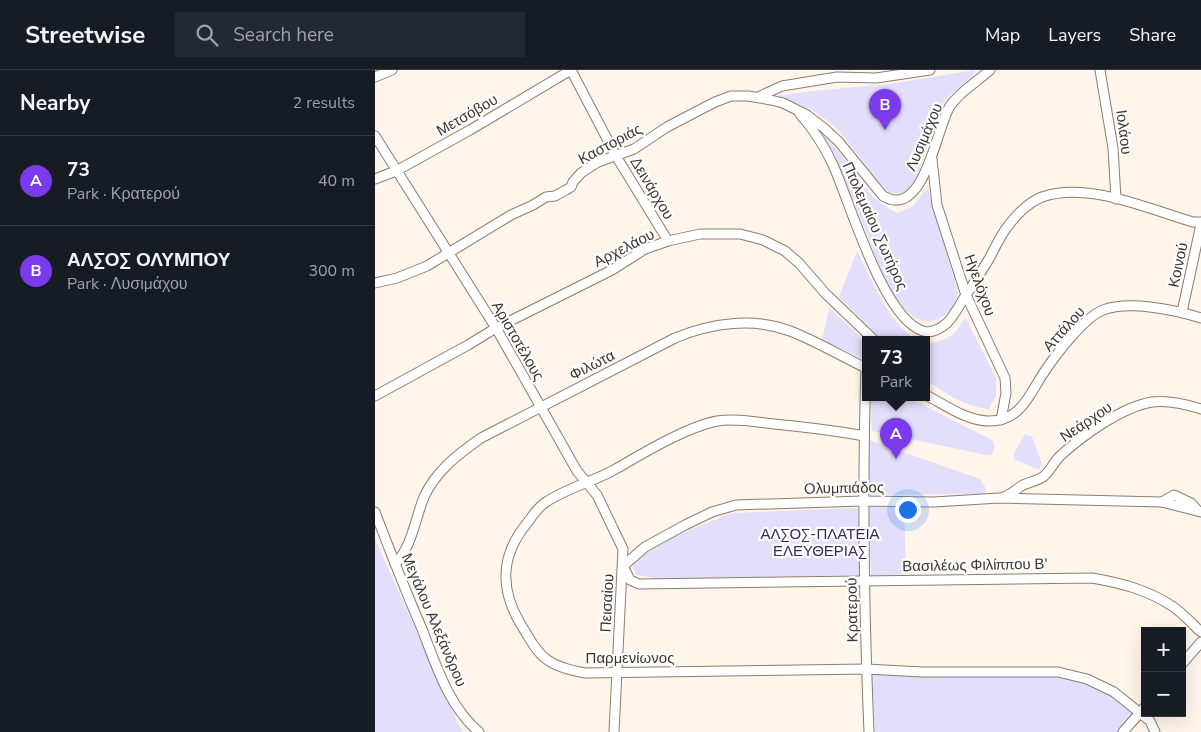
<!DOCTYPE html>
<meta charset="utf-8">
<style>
:root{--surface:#171b24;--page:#242831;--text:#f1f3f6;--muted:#9ea1a6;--line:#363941;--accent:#7c3aed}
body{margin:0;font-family:"Nunito Sans",sans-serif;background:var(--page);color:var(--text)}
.controls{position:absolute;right:15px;bottom:15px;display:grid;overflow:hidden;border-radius:0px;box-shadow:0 5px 20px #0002}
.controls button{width:45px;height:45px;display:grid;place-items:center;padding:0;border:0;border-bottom:1px solid var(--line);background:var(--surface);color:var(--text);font:25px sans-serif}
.you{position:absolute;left:532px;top:439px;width:18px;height:18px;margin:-12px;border:4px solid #fff;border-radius:50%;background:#1a73e8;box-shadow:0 0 0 8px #1a73e833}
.badge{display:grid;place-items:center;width:32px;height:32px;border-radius:50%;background:var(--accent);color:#fff;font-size:16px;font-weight:700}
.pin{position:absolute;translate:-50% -41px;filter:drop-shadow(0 1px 2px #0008)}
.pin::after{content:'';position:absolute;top:26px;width:18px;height:15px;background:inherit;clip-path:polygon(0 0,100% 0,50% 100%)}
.popup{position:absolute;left:487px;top:266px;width:68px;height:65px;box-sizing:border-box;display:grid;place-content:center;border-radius:0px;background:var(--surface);filter:drop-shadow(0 1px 4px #0005);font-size:16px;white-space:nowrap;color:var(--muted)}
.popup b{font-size:19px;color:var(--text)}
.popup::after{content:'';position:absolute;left:50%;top:100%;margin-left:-10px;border:10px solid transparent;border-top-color:var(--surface)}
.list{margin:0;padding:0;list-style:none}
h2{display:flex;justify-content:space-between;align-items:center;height:65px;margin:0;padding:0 20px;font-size:21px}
h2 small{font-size:16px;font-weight:400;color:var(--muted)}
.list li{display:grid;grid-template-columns:32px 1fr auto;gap:15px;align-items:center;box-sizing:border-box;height:90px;padding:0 20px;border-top:1px solid var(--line)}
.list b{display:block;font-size:19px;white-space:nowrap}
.list p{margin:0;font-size:16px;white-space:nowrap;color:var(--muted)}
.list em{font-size:16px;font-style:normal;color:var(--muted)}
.icon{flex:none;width:28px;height:28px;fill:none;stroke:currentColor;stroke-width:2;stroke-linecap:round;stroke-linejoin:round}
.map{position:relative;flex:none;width:826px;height:662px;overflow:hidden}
header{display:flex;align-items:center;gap:30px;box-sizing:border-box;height:70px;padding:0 25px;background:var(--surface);border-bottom:1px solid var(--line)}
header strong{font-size:24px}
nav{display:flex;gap:28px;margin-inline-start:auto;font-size:18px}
.search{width:350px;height:45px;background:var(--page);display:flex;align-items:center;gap:12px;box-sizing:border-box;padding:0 18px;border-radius:0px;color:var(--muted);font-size:19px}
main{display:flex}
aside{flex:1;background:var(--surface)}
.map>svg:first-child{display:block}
.green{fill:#e3defb}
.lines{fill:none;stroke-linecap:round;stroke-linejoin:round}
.minor-casing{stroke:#8b7d6c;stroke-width:11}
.minor{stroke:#fff;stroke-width:9}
.labels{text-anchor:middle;stroke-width:4.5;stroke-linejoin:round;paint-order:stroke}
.street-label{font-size:15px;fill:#3c362e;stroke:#fff}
.park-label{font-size:15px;fill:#37295c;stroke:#fff}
</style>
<header>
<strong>Streetwise</strong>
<div class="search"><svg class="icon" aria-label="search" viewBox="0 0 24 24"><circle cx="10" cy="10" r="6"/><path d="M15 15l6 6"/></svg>Search here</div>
<nav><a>Map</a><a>Layers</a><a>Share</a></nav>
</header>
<main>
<aside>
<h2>Nearby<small>2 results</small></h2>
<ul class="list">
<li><span class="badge">A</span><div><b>73</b><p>Park · Κρατερού</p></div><em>40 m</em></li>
<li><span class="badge">B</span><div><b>ΑΛΣΟΣ ΟΛΥΜΠΟΥ</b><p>Park · Λυσιμάχου</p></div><em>300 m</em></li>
</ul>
</aside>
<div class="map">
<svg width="826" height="662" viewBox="0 0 826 662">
<rect width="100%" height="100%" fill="#fff5ea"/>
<g class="green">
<path d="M600,0L597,7L572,27L561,45L557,64L542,107L533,120L525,123H514C497,105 485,87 470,68C453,46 427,34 401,26L437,21L514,14Z"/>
<path d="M448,64C455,72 462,80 469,88C486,110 495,131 523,143L538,136L553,117L583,223C580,235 575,243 563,249C548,256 533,244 524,233C508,211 500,183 490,159C477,127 463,95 448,64Z"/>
<path d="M482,181C496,208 515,258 544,270H507L464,227Z"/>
<path d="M454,238L491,272V290L447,270Z"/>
<path d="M590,247L621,308V325L614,339C590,337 570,323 551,310V273L554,274C576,268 579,267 590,247Z"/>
<path d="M496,328H534L617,370L620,376L616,386L497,361Z"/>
<path d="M650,364L657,367L667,394L664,400L639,389V383Z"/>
<path d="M494,370L605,409L610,417L611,423L604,424L496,425L492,420Z"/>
<path d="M493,437H529L531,504L496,506Z"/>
<path d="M483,438L486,505L286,509L261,505L257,492L302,465L357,443Z"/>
<path d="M0,469L82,651L88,662H0Z"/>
<path d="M497,604L675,605L697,609L725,618L760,642L743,662H500Z"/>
</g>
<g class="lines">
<defs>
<g id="minor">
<path d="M196,0L241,86L293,171"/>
<path d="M725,0L738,78L741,129"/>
<path d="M0,7L17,0"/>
<path d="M383,27L407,16L462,7L501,8L555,0"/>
<path d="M425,44C438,59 450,77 458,95C475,132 508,249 548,261C557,264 566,258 572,253C579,246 584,236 589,228C598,215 606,202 614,189C620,178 625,166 633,156C641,145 654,132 667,127C713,111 773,139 818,152H826"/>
<path d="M0,66L121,258L202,401L222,425L248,479L239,662"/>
<path d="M557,89L562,135L591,225L630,308L631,323L626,350"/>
<path d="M0,109L21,101L95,60L196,0"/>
<path d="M0,213L22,208L52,196L136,145L158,135L171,127L180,126L191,120L196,117L198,112L206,103L223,92L259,79L292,57L340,32L356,26H373L396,30L408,33L432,45L449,58L464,72L508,126C550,150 561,58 575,36C585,21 602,12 615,0"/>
<path d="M807,242L826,154"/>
<path d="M491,298C487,419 489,541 494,662"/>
<path d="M551,325C570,335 592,351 614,351C644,351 653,328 666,307C678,288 708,248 728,240C754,230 800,240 826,248"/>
<path d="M0,326L93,275L121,258L237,200L270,179L293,171L325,164H365L388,170L410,181L424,193L450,223L499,270"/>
<path d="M489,366C459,360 429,357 399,354C380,352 361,348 342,351C311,357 267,384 239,400C217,412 192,418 171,432C163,437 158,445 153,452C126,484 124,517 145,553C165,587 170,596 210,603L491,599L547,602H683L712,609L739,622L775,651L780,662"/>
<path d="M628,427C636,425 641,419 648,415C654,412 663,411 669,406C675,401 679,392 685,386C708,365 747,337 777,332C794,330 810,334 826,339"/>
<path d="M787,432L799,425L816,433L823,441"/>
<path d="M0,442C15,481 30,520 47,559C61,595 74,637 104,662"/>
<path d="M20,494C37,477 40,449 49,427C61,401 83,384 106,368L300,268C336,253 378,247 415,261C441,271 466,286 491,298"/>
<path d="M248,496L270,477L310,455L337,442L361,435L488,431L559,432L624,428L787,432L826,442"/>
<path d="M249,498L255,510L264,514L717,508C746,513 773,520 797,536C808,543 817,554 826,562"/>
<path d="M807,594L826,572"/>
<path d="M748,662L770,637"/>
</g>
</defs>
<use href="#minor" class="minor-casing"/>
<use href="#minor" class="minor"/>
</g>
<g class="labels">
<g class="street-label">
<text transform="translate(92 45) rotate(-30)" y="5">Μετσόβου</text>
<text transform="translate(749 62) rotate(83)" y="5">Ιολάου</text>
<text transform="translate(549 67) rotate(-67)" y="5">Λυσιμάχου</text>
<text transform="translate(235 74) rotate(-28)" y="5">Καστοριάς</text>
<text transform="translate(277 118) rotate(59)" y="5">Δεινάρχου</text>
<text transform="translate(500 156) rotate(66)" y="5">Πτολεμαίου Σωτήρος</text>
<text transform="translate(249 178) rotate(-27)" y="5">Αρχελάου</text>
<text transform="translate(803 195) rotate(-78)" y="5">Κοινού</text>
<text transform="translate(605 215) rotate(70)" y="5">Ηγελόχου</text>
<text transform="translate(689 259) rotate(-48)" y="5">Αττάλου</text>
<text transform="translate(143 271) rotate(60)" y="5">Αριστοτέλους</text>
<text transform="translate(217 295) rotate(-27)" y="5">Φιλώτα</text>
<text transform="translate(711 352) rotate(-34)" y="5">Νεάρχου</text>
<text transform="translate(469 418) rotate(-1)" y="5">Ολυμπιάδος</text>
<text transform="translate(600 495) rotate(-1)" y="5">Βασιλέως Φιλίππου Β'</text>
<text transform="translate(232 533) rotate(-87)" y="5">Πεισαίου</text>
<text transform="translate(477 540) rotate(-91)" y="5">Κρατερού</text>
<text transform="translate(59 550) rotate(67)" y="5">Μεγάλου Αλεξάνδρου</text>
<text x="255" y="593">Παρμενίωνος</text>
</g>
<g class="park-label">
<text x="445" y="469">ΑΛΣΟΣ-ΠΛΑΤΕΙΑ<tspan x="445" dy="17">ΕΛΕΥΘΕΡΙΑΣ</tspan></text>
</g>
</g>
</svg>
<div class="controls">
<button>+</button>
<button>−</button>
</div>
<div class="you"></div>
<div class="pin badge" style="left:521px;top:389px">A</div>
<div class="popup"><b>73</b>Park</div>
<div class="pin badge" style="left:510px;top:60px">B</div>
</div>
</main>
